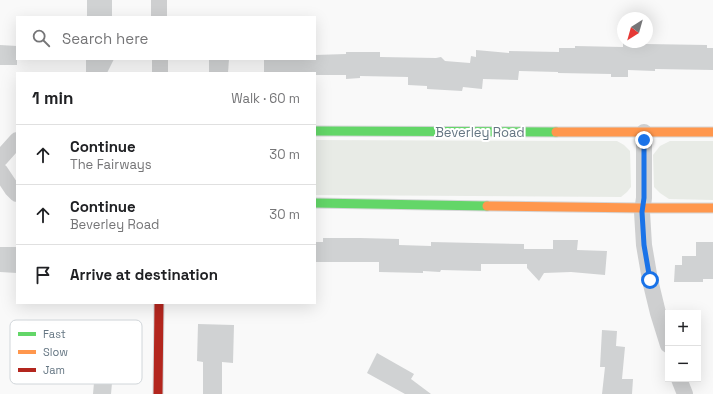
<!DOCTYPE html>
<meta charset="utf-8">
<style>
:root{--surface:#fff;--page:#f6f6f6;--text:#202124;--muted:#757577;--line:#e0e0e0}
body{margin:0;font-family:"Space Grotesk",sans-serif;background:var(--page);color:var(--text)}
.controls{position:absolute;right:12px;bottom:12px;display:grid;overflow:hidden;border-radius:0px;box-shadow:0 4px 16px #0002}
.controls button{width:36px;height:36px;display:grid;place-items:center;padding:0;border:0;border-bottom:1px solid var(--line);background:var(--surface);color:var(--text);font:20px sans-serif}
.compass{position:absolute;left:617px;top:12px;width:36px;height:36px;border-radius:50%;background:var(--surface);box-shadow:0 4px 16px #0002;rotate:217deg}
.stop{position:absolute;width:12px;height:12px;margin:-9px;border:3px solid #1a73e8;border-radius:50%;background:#fff}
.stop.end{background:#1a73e8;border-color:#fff;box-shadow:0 1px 4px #0008}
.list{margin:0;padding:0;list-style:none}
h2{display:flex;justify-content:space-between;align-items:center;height:52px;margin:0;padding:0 16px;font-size:17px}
h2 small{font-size:13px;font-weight:400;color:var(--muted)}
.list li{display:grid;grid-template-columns:26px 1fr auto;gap:12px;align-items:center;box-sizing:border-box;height:60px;padding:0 16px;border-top:1px solid var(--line)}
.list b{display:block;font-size:15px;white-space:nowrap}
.list p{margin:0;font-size:13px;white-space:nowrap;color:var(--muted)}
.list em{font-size:13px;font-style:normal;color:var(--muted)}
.icon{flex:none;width:22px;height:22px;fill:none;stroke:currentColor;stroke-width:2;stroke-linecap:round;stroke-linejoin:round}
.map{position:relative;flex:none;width:713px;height:394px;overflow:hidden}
.search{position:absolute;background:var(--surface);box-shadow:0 4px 16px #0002;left:16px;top:16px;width:300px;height:44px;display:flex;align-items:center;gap:10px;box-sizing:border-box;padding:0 14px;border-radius:0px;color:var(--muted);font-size:15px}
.panel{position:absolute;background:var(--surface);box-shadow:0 4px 16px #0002;left:16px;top:72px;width:300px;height:232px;border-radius:0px}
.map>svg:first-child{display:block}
.green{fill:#e8ebe6}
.building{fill:#d0d2d3}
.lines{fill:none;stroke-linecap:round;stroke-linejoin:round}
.fast-casing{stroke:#d5d6d7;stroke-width:11}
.slow-casing{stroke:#d5d6d7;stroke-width:11}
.jam-casing{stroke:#d5d6d7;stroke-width:11}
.street{stroke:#cecfd0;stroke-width:16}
.fast{stroke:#63d668;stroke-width:9}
.slow{stroke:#ff974d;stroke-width:9}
.jam{stroke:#b3261e;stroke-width:9}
.route{stroke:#1a73e8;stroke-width:5}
.labels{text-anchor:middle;stroke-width:4;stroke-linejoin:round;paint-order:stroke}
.street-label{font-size:13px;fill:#657683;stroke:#fff}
.key{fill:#fff;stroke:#d1d6da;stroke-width:1}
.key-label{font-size:11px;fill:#657683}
</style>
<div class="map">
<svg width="713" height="394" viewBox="0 0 713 394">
<rect width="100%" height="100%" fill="#f9f9f9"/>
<g class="green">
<path d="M315,140L617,141L624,145L630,151L631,187L627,192L621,197L315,195Z"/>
<path d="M670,141H713V200L669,199L660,193L654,187L653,155L660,146Z"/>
</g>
<g class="building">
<rect x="87" y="0" width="25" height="17"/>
<path d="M623,42H646V44L707,45V48H713V70L655,69V71L628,70V77H611V74L558,73V72L519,71L518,80L483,79L482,89L463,87L462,91L427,89V86L408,85V77L360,76V78L346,79V75H315V73H264V59H315V55L346,54V52H380V57L436,58L441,57L445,61L470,63L471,56L476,57V50L509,53V51L559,52V48H575V46L623,47Z"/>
<path d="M0,45L17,46V65H0Z"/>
<path d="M86,59H114L107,73H86Z"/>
<path d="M209,59H229L228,73H209Z"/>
<path d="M323,238H360L399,239V245L431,246V242L524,244V249H553V240H578L577,250L607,251L605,275L571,272L544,273L539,281L527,268V264H481V271L441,270L440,272L423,271V273L379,272V262H315V242H323Z"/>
<path d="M696,242H713V279H703V282H674L675,265H682V256H696Z"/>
<path d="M0,247H17V273L0,272Z"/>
<path d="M198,324L234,325L233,363L222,362V394H203V362L197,361Z"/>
<path d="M87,327L115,328L113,372L111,394H93L96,360H93V342L86,341Z"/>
<path d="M602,330L617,331L616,346L625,347L622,379H633L632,394H602L605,367H600Z"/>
<path d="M377,353L414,374L411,379L431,394H405L367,373Z"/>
</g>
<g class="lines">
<defs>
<g id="fast">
<path d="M315,131L556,132"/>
<path d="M315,203L487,206"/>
</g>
<g id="slow">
<path d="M556,132H713"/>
<path d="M487,206L643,208H713"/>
</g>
<path id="jam" d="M158,394L159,303"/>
</defs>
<use href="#fast" class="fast-casing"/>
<use href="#slow" class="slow-casing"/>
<use href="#jam" class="jam-casing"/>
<g class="street">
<path d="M159,0V17"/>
<path d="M160,59V73"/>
<path d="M644,132V198L642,212L644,245L650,280L658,313L668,345"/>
<path d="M0,159L17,140"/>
<path d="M0,171L12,189L17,194"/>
<path d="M679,379L685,394"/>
</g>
<use href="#fast" class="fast"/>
<use href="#slow" class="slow"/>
<use href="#jam" class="jam"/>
</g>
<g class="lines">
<path class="route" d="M644,140V198L642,212L644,245L650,280"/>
</g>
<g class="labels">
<g class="street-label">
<text x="480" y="137">Beverley Road</text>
</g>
</g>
<rect x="10" y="320" width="132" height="64" rx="6" class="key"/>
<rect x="18" y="332" width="18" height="4" fill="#63d668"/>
<rect x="18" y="350" width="18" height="4" fill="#ff974d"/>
<rect x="18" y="368" width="18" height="4" fill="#b3261e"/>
<g class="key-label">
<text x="43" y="338">Fast</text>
<text x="43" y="356">Slow</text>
<text x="43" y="374">Jam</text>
</g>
</svg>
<div class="controls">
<button>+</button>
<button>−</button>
</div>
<svg class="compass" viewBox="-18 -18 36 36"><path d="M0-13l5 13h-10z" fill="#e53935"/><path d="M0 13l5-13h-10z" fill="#757577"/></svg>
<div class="stop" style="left:650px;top:280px"></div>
<div class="stop end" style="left:644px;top:140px"></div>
<div class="search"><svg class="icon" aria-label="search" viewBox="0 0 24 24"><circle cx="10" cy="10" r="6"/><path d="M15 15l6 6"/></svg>Search here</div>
<section class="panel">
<h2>1 min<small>Walk · 60 m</small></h2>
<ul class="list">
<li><svg class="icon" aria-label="ahead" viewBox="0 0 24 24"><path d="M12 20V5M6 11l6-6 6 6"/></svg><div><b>Continue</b><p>The Fairways</p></div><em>30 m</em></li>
<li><svg class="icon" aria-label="ahead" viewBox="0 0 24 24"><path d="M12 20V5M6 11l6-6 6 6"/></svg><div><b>Continue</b><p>Beverley Road</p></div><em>30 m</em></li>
<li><svg class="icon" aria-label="arrive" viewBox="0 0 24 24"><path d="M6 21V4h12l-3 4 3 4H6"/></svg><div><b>Arrive at destination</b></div></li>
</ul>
</section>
</div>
